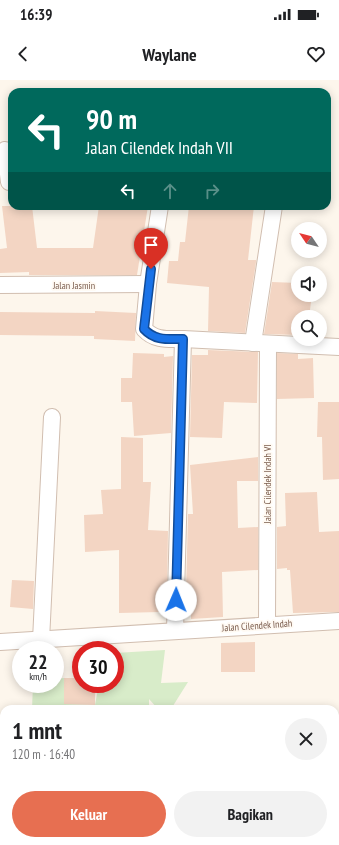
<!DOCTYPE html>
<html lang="id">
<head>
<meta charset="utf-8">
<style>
	body { margin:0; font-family:"PT Sans Narrow",sans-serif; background:#f2f2f2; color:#202124; height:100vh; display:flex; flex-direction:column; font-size:15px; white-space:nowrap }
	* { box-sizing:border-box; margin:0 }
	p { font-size:13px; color:#757577 }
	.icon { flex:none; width:22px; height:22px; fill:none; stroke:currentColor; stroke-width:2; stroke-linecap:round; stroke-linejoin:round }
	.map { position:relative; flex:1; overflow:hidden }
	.sheet { position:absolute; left:0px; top:625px; width:339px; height:140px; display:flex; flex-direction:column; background:#fff; border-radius:12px 12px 0 0; box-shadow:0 2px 10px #0003 }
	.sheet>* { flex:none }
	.hud { position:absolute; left:8px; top:8px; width:323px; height:122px; border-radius:12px; box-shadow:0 2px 10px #0003; background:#00695c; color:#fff; overflow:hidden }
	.needle { width:26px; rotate:305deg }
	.fabs { position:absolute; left:291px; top:142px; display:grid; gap:8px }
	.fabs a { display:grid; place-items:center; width:36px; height:36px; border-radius:50%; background:#fff; box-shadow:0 2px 10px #0003; font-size:20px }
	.speed { position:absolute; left:12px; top:561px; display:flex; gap:8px; font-size:20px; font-weight:700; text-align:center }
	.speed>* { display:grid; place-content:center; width:52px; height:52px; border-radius:50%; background:#fff; box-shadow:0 2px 10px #0003; line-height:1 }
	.speed small { font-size:10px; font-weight:400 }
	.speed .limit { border:6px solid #d22; background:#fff; color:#111 }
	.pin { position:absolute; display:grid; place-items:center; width:34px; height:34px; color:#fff; margin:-41px -17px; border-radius:50% 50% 50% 0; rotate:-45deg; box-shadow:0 0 4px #0007 }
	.pin .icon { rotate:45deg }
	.me { position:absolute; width:44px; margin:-22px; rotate:1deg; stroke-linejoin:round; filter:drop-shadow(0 0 3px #0008) }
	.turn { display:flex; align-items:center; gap:14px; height:84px; padding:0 12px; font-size:18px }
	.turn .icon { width:52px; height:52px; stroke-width:2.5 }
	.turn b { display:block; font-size:28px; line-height:34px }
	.lanes { display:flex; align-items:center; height:38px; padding:0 12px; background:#0003; justify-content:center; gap:20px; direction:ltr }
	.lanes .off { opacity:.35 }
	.round { display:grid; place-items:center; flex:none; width:42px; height:42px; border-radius:21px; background:#f2f2f2 }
	.headline { display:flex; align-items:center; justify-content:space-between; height:68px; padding:0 12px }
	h1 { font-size:24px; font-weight:800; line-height:30px }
	.cta { display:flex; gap:8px; margin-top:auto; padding:8px 12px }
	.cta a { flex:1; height:46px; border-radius:24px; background:#e76f51; color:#fff; font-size:16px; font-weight:800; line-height:46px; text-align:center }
	.cta a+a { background:#f2f2f2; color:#202124 }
	.status { display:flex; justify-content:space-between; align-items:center; height:28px; padding:0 20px; background:#fff; direction:ltr }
	.status svg { height:11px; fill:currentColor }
	header { display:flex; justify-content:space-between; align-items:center; height:52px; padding:0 12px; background:#fff; font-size:18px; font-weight:800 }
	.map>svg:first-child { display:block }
	.green { fill:#d8ecc9 }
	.building { fill:#f3d5c3 }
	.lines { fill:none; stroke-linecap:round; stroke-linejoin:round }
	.lane-casing { stroke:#d1beb0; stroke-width:10 }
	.street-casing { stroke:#d1beb0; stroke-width:18 }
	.lane { stroke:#fff; stroke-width:8 }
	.street { stroke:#fff; stroke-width:16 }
	.route-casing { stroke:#114b97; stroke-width:10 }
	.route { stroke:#1a73e8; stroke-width:7 }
	.labels { text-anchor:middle; stroke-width:3.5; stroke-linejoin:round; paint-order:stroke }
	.street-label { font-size:10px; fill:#7a5c4d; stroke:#fffaf3 }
</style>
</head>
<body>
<div class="status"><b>16:39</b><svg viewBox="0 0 49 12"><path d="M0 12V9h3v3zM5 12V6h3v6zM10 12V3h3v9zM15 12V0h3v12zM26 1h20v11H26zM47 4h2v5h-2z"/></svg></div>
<header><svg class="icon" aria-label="back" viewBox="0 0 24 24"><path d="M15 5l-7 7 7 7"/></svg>Waylane<svg class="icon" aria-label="heart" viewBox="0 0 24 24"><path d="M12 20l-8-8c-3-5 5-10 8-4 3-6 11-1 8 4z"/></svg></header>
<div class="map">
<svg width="339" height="765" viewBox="0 0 339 765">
	<rect width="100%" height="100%" fill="#fdf6ec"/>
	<path class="green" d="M165 570 161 603 188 602 171 629H158L149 619V629H32L33 604H55V599L64 598V624L95 625 99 604H115V573Z"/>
	<g class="building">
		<path d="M2 126H32L37 168H93L99 126H148L137 195H29V192L0 193V169L7 168Z"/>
		<path d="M189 126H254L248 180H256V182L245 253 208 251 209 207 167 203 169 181H178L180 162H185Z"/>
		<path d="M272 202 298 203V215H312L309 237H298V255L264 254Z"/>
		<path d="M95 231 136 233 135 261 94 259V256L0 255V232L95 233Z"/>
		<path d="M208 270 258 272 257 323 224 322 222 358 190 357 192 275H208Z"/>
		<path d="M133 273 164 274V277L173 276 171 353 134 356 132 322H121V298H132Z"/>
		<path d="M277 273 298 274V279L313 278 314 318 277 319Z"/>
		<path d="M318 322H339V399L323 400 322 357H317Z"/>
		<path d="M121 357 143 358V402H151L148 450 168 451 167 512 160 513V532L119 533V470L85 472 84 435 103 434 101 410 121 409Z"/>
		<path d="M258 377V401H237L238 448 258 447V490L222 492 223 537 191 539V509L186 510 188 434H193L190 385Z"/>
		<path d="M317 412 319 452 339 451V532L293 533 290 490H287V488L277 489V447L286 446 285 413Z"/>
		<path d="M12 500 34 501 33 529 10 527Z"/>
		<path d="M255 562V592H221V563Z"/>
		<path d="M64 598H81V604H95V625L64 624Z"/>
	</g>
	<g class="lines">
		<defs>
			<path id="lane" d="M249 761V765"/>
			<g id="street">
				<path d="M5 70 9 102"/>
				<path d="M160 126 148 204 144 249C155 261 168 259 183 259L175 551"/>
				<path d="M0 205 148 204"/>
				<path d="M183 259 339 267"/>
				<path d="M253 263 274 126"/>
				<path d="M267 544 268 265"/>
				<path d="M41 560 52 337"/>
				<path d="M0 562 339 541"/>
				<path d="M0 684H4"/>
			</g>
		</defs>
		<use href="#lane" class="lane-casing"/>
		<use href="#street" class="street-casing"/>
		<use href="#lane" class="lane"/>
		<use href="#street" class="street"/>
	</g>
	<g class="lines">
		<defs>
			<path id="route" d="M151 189 144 249C155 261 168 259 183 259L176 520"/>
		</defs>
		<use href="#route" class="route-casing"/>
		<use href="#route" class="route"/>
	</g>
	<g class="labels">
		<g class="street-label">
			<text x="74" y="209">Jalan Jasmin</text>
			<text transform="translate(267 404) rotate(-90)" y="4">Jalan Cilendek Indah VI</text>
			<text transform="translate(257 545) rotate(-4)" y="4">Jalan Cilendek Indah</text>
		</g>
	</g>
</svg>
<div class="fabs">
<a><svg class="needle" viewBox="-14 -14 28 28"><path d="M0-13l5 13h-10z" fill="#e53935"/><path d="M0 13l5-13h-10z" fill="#757577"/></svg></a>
<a><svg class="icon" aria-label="sound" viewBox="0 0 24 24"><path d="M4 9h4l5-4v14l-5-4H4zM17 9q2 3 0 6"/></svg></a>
<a><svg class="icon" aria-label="search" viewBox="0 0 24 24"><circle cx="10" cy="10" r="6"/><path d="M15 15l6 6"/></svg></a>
</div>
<div class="speed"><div>22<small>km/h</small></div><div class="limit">30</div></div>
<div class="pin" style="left:151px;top:189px;background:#d93025"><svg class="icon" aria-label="arrive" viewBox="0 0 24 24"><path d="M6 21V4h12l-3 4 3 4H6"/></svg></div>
<svg class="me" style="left:176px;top:520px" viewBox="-20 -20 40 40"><circle r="19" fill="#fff"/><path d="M0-13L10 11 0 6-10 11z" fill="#1a73e8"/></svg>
<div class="hud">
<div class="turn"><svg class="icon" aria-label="left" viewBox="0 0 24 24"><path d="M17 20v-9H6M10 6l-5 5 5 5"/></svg><div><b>90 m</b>Jalan Cilendek Indah VII</div></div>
<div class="lanes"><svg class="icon" aria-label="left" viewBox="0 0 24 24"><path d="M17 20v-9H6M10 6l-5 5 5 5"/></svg><svg class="icon off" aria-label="ahead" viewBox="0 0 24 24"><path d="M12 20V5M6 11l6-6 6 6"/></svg><svg class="icon off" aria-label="right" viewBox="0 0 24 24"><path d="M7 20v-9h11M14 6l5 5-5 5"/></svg></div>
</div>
<section class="sheet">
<div class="headline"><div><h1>1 mnt</h1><p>120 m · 16:40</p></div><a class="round"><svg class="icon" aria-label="close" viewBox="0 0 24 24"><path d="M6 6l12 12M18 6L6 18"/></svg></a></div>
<div class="cta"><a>Keluar</a><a>Bagikan</a></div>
</section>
</div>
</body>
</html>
